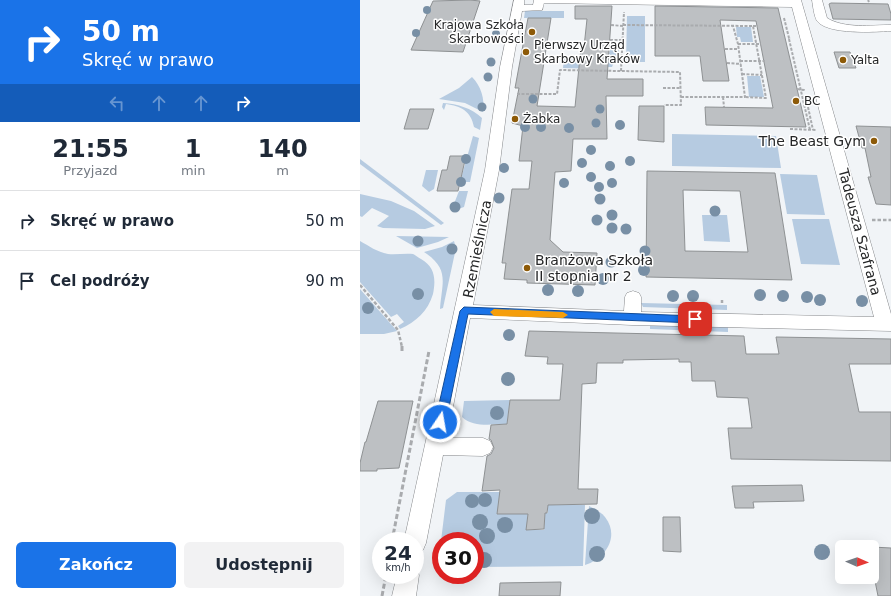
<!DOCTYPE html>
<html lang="pl">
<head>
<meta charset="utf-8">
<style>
	body { margin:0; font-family:"DejaVu Sans",sans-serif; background:#f2f2f3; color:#1f2937; height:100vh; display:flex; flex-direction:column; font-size:15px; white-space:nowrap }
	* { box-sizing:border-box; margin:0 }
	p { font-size:13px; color:#747a83 }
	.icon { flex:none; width:22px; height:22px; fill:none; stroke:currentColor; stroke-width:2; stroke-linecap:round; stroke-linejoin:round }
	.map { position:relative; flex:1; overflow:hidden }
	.sheet { display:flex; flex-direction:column; background:#fff; width:360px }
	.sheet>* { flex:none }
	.hud { background:#1a73e8; color:#fff; overflow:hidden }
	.needle { width:26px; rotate:92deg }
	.buttons { position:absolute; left:475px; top:540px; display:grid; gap:8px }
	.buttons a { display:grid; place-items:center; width:44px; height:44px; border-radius:6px; background:#fff; box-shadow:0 4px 16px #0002; font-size:20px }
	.speed { position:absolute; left:12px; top:532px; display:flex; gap:8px; font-size:20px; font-weight:700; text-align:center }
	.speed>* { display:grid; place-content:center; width:52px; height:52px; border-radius:50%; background:#fff; box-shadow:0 4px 16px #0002; line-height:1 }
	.speed small { font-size:10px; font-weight:400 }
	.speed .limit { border:6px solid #d22; background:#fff; color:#111 }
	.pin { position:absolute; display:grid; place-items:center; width:34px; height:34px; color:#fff; margin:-17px; border-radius:8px; box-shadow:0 2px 6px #0006 }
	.me { position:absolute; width:44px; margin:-22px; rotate:12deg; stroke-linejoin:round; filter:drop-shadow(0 0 3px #0008) }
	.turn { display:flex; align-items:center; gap:14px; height:84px; padding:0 16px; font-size:18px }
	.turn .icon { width:52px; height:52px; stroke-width:2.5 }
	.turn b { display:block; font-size:28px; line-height:34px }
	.lanes { display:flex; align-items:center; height:38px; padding:0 16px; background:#0003; justify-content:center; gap:20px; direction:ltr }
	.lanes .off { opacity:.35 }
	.eta { display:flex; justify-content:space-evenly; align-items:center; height:68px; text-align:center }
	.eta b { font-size:24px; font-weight:700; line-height:28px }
	.primary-button { display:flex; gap:8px; margin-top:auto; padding:8px 16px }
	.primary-button a { flex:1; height:46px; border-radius:6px; background:#1a73e8; color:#fff; font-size:16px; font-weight:700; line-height:46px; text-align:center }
	.primary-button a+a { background:#f2f2f3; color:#1f2937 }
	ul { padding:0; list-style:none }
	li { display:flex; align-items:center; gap:12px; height:60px; padding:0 16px; border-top:1px solid #e0e1e3 }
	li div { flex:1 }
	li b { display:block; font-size:15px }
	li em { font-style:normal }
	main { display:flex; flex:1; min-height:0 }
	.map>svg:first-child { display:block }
	.green { fill:#b6cbe1 }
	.building { fill:#bdc0c3; stroke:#8e9193; fill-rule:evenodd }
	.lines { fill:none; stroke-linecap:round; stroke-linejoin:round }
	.minor-casing { stroke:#86888b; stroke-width:1 }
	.path-far2 { stroke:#a9abae; stroke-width:2; stroke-dasharray:3 1.5; stroke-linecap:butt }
	.path-far1 { stroke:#a9abae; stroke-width:2.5; stroke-dasharray:3.5 2; stroke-linecap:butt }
	.path { stroke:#a9abae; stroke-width:3; stroke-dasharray:5 2.5; stroke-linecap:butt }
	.minor { fill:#fff; fill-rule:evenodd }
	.tree { fill:#788fa5 }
	.route { fill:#1a73e8; stroke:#114b97 }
	.slow { fill:#f59e0b }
	.poi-dot { fill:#8d5a08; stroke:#fff; stroke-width:1.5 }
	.labels { text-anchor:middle; stroke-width:3; stroke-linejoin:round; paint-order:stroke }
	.far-poi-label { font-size:12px; fill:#252627; stroke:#fff; text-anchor:start }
	.poi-label { font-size:14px; fill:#252627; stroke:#fff; text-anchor:end }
	.street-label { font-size:14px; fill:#252627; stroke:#fff }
</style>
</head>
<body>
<main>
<section class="sheet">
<div class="hud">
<div class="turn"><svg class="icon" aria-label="right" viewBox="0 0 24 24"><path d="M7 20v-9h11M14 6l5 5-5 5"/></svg><div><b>50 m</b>Skręć w prawo</div></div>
<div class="lanes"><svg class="icon off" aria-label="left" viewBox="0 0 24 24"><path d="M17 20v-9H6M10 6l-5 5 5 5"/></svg><svg class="icon off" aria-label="ahead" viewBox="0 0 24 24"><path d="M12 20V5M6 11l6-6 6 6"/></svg><svg class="icon off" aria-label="ahead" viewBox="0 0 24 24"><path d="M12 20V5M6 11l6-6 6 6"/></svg><svg class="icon" aria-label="right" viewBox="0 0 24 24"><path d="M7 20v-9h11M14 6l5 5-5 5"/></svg></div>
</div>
<div class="eta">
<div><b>21:55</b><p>Przyjazd</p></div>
<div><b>1</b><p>min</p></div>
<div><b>140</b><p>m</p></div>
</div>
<ul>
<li><svg class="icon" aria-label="right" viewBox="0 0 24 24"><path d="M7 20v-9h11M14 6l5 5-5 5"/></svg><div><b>Skręć w prawo</b></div><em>50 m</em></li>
<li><svg class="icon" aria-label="arrive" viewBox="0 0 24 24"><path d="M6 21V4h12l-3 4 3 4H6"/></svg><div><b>Cel podróży</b></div><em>90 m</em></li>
</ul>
<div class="primary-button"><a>Zakończ</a><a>Udostępnij</a></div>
</section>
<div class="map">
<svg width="531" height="596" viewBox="0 0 531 596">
	<rect width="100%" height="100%" fill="#f1f4f7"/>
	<g class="green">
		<path d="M165 11H204V18H164Z"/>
		<path d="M267 16H285V62H266Z"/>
		<path d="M376 27H391L393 42H381L380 37H377Z"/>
		<path d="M250 50H259L258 62H254L252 67H243V69L203 68 204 58H248Z"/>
		<path d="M387 76H400L404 97H389Z"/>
		<path d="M112 77C121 86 125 99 123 112L105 103 79 99 99 88Z"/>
		<path d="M83 103C98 104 111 108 122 118L120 130 114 127C111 111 101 106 86 104L84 110 82 107Z"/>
		<path d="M312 134 416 136 421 168 312 166Z"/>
		<path d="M113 136 119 138 110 182H100Z"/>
		<path d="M0 159 74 215 84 223 81 225 0 164Z"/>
		<path d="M66 170H78L74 189 69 192 62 186Z"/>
		<path d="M420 174 457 175 465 215 427 214Z"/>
		<path d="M99 191H108L104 207 95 210 92 209Z"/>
		<path d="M0 194 31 201 54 211 75 226 65 229 23 228 17 226 29 216 12 208 2 217 0 216Z"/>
		<path d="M342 215H367L370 242 344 241Z"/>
		<path d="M432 219H469L480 265 441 264Z"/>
		<path d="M36 236 89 237 78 242 57 248Z"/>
		<path d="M0 241C9 246 17 252 28 254 36 255 45 253 53 254 55 255 59 258 61 259 75 267 76 279 73 294 68 311 56 322 40 329L38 326 44 322 37 314 31 317 0 282Z"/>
		<path d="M94 241 96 248 83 308 80 309C82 282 90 269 64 252L82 247Z"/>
		<path d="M0 289 37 331 24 334H0Z"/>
		<path d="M281 303 367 305V310L283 307Z"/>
		<path d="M290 325 368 327V332L290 329Z"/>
		<path d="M150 400 147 424C132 424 114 428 102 417L104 401Z"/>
		<path d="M97 492H140L168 514 167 530H184L185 513H188V505H225L223 566 115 567V541H81L86 500Z"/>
		<path d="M229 506C235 509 241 512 245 517 260 536 246 558 225 565Z"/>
	</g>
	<g class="building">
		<path d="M110 0 120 1 103 52 51 50 73 1Z"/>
		<path d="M471 3 528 4 531 14V20L473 19 469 4Z"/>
		<path d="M215 6H252L247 79H283V96H246L247 139H213L211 171 195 172 190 240 203 252 237 253 235 285 167 283V280L144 279 146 263H142L152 189H169L172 161H159L163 126 152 123 159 88H155L168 18H191L177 106 215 107 221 47H224L227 19H215Z"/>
		<path d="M295 6 418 8 446 127 346 125 345 107 413 108 396 21 360 20 369 81H343L340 56H295Z"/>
		<path d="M474 52H490L496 68H479Z"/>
		<path d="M279 106H304V142L278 140Z"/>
		<path d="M50 109H74L68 129H44Z"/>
		<path d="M496 126 531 127V205L516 204 508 177H511L505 148H502Z"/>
		<path d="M90 156H106L98 191H77L82 170H87Z"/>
		<path d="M287 171 415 173 432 280 286 277ZM323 190 380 191 388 252 325 251Z"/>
		<path d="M169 331 384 336 386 354H419L416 337 531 339V364H489L499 412H531V461L371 459 368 428H392L388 398 357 397 355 381H332L331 362H319V359L263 360V363H237L236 383 222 384 218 489H238L237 504 188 505 187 513H185L184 529 166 530 168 514H137L140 490 122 491 127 456 131 454 134 448 131 440 129 439 131 425 147 424 150 400H200L203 364H187L188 357 165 356Z"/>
		<path d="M18 401H53L39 468 17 469V471H0V463L5 442H6Z"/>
		<path d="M442 485 444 501 393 502 394 508H375L372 486Z"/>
		<path d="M303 517H320L321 552 303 551Z"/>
		<path d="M512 547 531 548V596H518L512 566Z"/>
		<path d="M201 582 200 596H139L140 583Z"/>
	</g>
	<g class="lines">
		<defs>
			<g id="minor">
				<path d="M154 0H164V5H173L174 0H441L531 314V331L272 325 110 318 87 438H123L130 441 133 447 130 453 123 456 83 455 66 543 63 550 55 553V541H44L125 170 140 67ZM184 3 432 7 514 317 281 312V297L279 293 273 291 267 293 265 297 264 311 113 305 139 170 152 67 162 11 182 10Z"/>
				<path d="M452 0H462L467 18C485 29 511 25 531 25V31C515 32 468 35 457 21 454 16 453 6 452 0Z"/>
				<path d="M55 567 59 575 56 596H32L37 575H55Z"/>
			</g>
		</defs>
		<use href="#minor" class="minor-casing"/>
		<g class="path-far2">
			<path d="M508 0 509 2"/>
			<path d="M424 18 429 38H431"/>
			<path d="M251 25 263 26"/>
			<path d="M263 25 393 26 406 98 385 97"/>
			<path d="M393 26H398"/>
			<path d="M429 39 450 130"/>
			<path d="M250 40H262"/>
			<path d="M378 44H401"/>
			<path d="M249 49H262"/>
			<path d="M365 49H378"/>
			<path d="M380 61H405"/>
			<path d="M367 63 381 64"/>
			<path d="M261 71 264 12"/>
			<path d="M382 74 402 75"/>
			<path d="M303 88H320"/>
			<path d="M437 89 444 90V92"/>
			<path d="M157 94H197L200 70 320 72 321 105H304"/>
			<path d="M321 97H385L378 44 373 26"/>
			<path d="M363 97 364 107"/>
			<path d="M448 107 453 130"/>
			<path d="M430 129 456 130"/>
		</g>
		<g class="path-far1">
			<path d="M512 220H531"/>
			<path d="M0 285 38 330 42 347"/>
			<path d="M362 300V303"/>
		</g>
		<g class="path">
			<path d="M42 346V352"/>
			<path d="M32 541 69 351"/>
			<path d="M22 596 26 575"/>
		</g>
		<use href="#minor" class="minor"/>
	</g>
	<g class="tree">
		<circle cx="67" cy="10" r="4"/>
		<circle cx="56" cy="33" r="4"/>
		<circle cx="136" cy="34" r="4"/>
		<circle cx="131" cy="62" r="4.5"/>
		<circle cx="128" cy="77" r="4.5"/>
		<circle cx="173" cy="99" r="4.5"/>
		<circle cx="122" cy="107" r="4.5"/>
		<circle cx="240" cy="109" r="4.5"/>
		<circle cx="236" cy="123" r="4.5"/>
		<circle cx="260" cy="125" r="5"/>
		<circle cx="165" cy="127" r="5"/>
		<circle cx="181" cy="127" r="5"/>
		<circle cx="209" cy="128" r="5"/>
		<circle cx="231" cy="150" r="5"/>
		<circle cx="106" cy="159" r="5"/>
		<circle cx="270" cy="161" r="5"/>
		<circle cx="222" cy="163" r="5"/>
		<circle cx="250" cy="166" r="5"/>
		<circle cx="144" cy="168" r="5"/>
		<circle cx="231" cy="177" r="5"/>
		<circle cx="101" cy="182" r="5"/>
		<circle cx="204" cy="183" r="5"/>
		<circle cx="252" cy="183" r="5"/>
		<circle cx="239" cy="187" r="5"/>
		<circle cx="139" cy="198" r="5.5"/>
		<circle cx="240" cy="199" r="5.5"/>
		<circle cx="95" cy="207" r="5.5"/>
		<circle cx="355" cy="211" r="5.5"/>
		<circle cx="252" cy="215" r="5.5"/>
		<circle cx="237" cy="220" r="5.5"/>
		<circle cx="252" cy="228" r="5.5"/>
		<circle cx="266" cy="229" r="5.5"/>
		<circle cx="58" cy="241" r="5.5"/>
		<circle cx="92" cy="249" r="5.5"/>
		<circle cx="285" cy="251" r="5.5"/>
		<circle cx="251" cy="262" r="5.5"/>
		<circle cx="284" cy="270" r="6"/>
		<circle cx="243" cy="279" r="6"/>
		<circle cx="188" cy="290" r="6"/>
		<circle cx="218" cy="291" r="6"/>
		<circle cx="58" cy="294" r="6"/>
		<circle cx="400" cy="295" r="6"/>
		<circle cx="313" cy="296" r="6"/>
		<circle cx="333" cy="296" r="6"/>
		<circle cx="423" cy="296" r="6"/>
		<circle cx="447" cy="297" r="6"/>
		<circle cx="460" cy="300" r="6"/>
		<circle cx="502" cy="301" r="6"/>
		<circle cx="8" cy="308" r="6"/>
		<circle cx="149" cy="335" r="6"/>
		<circle cx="148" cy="379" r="7"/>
		<circle cx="137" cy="413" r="7"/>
		<circle cx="125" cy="500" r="7"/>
		<circle cx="112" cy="501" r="7"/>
		<circle cx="232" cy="516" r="8"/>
		<circle cx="120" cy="522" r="8"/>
		<circle cx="145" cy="525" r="8"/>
		<circle cx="127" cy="536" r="8"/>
		<circle cx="462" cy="552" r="8"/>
		<circle cx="237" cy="554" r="8"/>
		<circle cx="124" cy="560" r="8"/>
	</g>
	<path class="route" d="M104 307 335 316 340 319 335 323 108 314 86 422 84 425 80 427 77 425 75 422 100 311Z"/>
	<path class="slow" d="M134 309 203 312 208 315 203 318 134 316 130 312Z"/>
	<g class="poi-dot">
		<circle cx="172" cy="32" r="4"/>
		<circle cx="166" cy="52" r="4"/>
		<circle cx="483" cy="60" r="4"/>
		<circle cx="436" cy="101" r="4"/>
		<circle cx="155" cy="119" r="4"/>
		<circle cx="514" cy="141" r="4"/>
		<circle cx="167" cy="268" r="4"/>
	</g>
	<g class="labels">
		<g class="far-poi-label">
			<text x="164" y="29" text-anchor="end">Krajowa Szkoła<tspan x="164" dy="14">Skarbowości</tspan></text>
			<text x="174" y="49">Pierwszy Urząd<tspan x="174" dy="14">Skarbowy Kraków</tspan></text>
			<text x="491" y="64">Yalta</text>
			<text x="444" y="105">BC</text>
			<text x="163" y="123">Żabka</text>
		</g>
		<g class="poi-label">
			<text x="506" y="146">The Beast Gym</text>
			<text x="175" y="265" text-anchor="start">Branżowa Szkoła<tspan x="175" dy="16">II stopnia nr 2</tspan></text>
		</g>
		<g class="street-label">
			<text transform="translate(500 232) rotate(75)" y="5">Tadeusza Szafrana</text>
			<text transform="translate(117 249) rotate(-79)" y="5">Rzemieślnicza</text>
		</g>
	</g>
</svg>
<div class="buttons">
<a><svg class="needle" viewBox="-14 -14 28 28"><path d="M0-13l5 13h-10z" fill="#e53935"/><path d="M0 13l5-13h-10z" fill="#747a83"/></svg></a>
</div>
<div class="speed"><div>24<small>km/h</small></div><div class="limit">30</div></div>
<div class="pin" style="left:335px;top:319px;background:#d93025"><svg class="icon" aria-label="arrive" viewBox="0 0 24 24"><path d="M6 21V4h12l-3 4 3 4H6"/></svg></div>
<svg class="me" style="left:80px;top:422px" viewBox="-20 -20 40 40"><circle r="17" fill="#1a73e8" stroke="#fff" stroke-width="3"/><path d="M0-11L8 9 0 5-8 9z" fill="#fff"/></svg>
</div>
</main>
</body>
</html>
